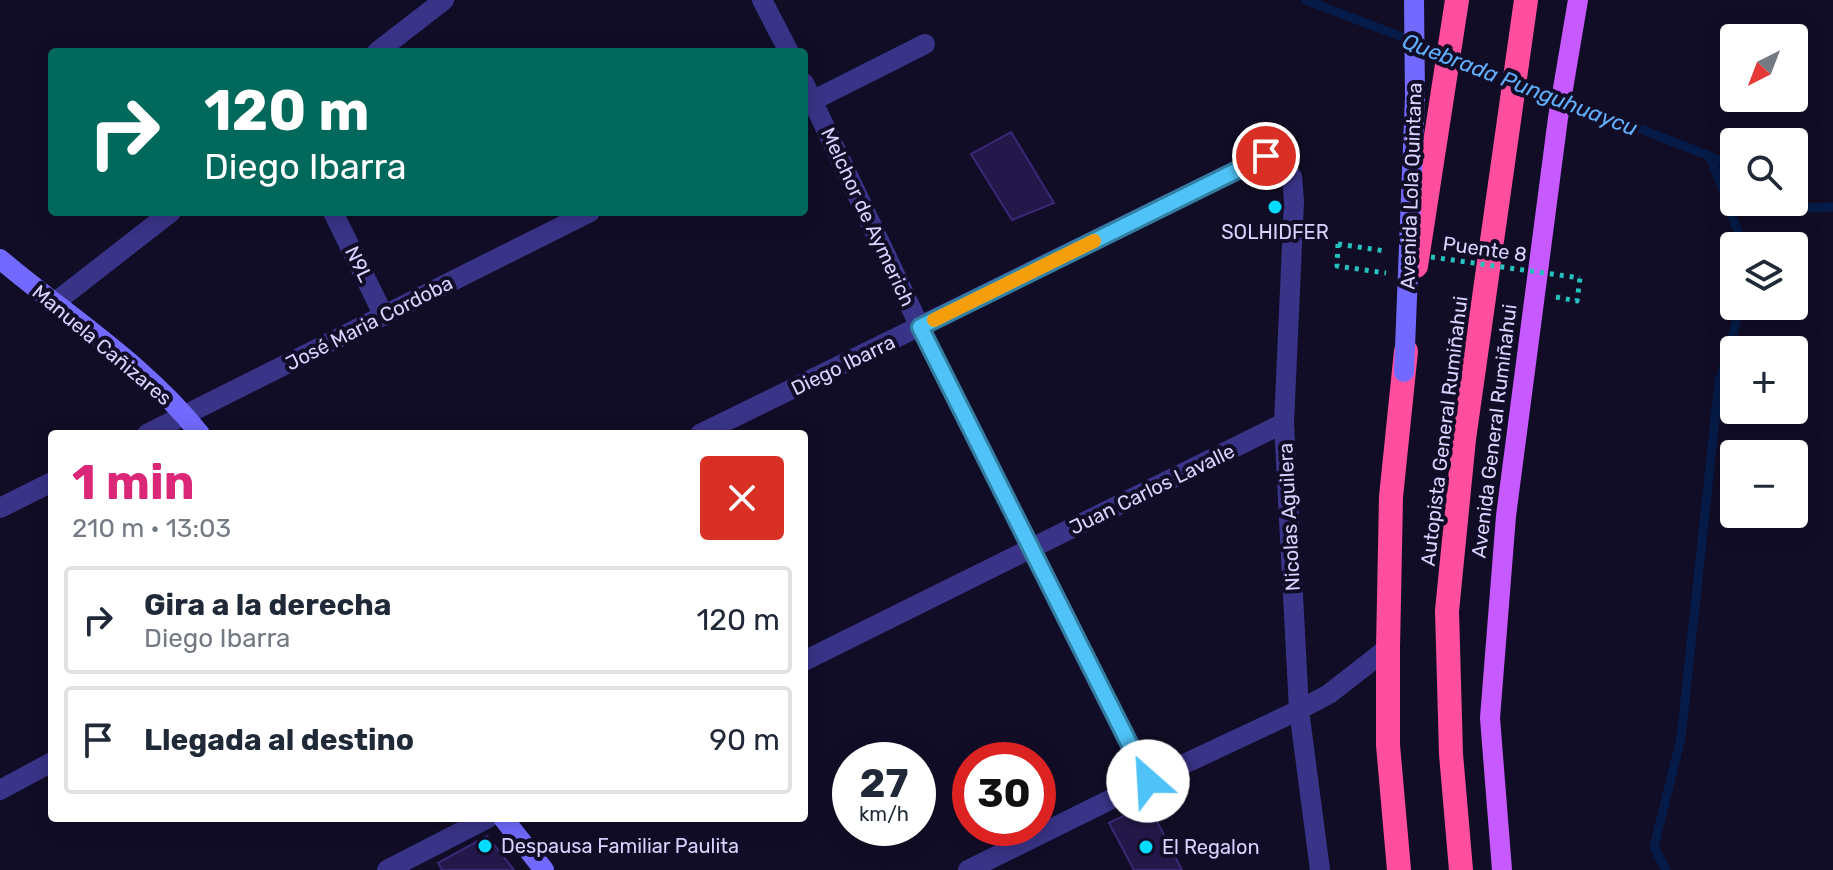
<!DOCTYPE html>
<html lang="es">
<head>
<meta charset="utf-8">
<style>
	body { margin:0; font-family:Rubik,sans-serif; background:#f2f2f3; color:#1f2937; height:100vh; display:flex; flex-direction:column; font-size:30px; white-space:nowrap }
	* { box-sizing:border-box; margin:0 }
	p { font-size:26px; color:#747a83 }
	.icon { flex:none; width:44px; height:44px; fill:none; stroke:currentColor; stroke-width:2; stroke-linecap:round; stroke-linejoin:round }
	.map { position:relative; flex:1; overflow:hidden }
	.panel { position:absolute; left:48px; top:430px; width:760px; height:392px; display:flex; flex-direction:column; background:#fff; border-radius:8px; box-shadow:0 4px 20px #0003 }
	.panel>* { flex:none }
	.banner { position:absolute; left:48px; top:48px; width:760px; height:168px; border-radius:8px; box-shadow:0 4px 20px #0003; background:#00695c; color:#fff; overflow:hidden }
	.needle { width:52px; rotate:222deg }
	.fabs { position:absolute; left:1720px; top:24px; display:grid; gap:16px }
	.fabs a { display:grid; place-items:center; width:88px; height:88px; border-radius:8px; background:#fff; box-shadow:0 4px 20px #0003; font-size:40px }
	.speed { position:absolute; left:832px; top:742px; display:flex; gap:16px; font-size:40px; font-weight:700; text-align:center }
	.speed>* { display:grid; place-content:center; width:104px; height:104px; border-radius:50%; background:#fff; box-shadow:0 4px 20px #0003; line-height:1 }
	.speed small { font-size:20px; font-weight:400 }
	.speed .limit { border:12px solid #d22; background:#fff; color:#111 }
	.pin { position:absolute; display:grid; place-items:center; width:68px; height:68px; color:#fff; margin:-34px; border:4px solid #fff; border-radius:50%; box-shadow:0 2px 8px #0007 }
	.me { position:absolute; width:88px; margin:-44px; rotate:334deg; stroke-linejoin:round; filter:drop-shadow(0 0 6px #0008) }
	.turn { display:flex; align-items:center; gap:28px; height:168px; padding:0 24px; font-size:36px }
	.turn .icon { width:104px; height:104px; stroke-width:2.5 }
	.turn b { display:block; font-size:56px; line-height:68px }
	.round { display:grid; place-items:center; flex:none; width:84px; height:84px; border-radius:8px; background:#f2f2f3 }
	.headline { display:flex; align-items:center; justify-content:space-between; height:136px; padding:0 24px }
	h1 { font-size:48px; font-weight:700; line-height:60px; color:#db2777 }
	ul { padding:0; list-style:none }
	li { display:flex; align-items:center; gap:24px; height:108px; margin:0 16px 12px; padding:0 8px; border:4px solid #e0e1e3; border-radius:8px }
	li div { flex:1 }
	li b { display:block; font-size:30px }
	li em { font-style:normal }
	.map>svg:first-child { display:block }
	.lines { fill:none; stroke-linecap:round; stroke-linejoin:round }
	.stream { stroke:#061b47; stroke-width:9 }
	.building { fill:#231849; stroke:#3a2877; stroke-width:2 }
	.path { stroke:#25c1bc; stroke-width:5; stroke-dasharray:4 6; stroke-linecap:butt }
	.street { stroke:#3a3489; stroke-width:20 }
	.secondary { stroke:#726aff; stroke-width:20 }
	.primary { stroke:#c75aff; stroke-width:20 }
	.highway { stroke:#ff4e9d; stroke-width:24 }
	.path-bridge { stroke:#25c1bc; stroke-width:5; stroke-dasharray:4 6; stroke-linecap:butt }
	.secondary-bridge { stroke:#726aff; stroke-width:20 }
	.route-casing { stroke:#337fa1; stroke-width:20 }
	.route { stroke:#4fc3f7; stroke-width:14 }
	.slow { stroke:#f59e0b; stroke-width:14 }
	.poi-dot { fill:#00dcfe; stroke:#120d27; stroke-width:3 }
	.labels { text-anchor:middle; stroke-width:8; stroke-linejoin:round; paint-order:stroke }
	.street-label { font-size:20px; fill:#d9d3ff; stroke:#120d27 }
	.poi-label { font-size:20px; fill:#d9d3ff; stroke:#120d27; text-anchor:start }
	.water-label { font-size:22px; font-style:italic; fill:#61b0ff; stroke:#120d27 }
</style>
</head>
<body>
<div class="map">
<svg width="1833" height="870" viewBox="0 0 1833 870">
	<rect width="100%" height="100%" fill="#120d27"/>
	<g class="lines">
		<g class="stream">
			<path d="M1306 0 1710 156 1734 168"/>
			<path d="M1710 156 1743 246"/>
			<path d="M1794 200 1809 208 1833 207"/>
			<path d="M1666 870 1654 847 1681 738 1719 382 1741 306"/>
		</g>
	</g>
	<g class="building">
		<path d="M1011 132 1054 203 1012 220 971 154Z"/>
		<path d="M1148 804 1182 870H1134L1109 823Z"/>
		<path d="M487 836 514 870H442L438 863Z"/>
	</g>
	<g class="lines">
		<g class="path">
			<path d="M1338 244 1337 266 1386 273"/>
			<path d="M1556 297 1577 301 1580 278"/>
		</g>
		<g class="street">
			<path d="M762 0 789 52"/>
			<path d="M377 52 444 0"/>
			<path d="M804 83 920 327 1148 781"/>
			<path d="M804 105 925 44"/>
			<path d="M333 212 384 316"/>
			<path d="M53 304 171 212"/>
			<path d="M147 434 590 212"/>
			<path d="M700 434 1266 156H1277L1292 177 1294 201 1284 423 1299 710 1320 870"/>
			<path d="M0 508 52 482"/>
			<path d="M804 661 1284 423"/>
			<path d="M0 790 52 762"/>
			<path d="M387 870 488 818"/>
			<path d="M968 870 1148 781 1299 710 1329 694 1388 648"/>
		</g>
		<g class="secondary">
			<path d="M0 259C67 316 146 365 200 434"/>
			<path d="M503 818 544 870"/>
		</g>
		<path class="primary" d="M1502 870 1490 718 1506 516 1558 118 1578 0"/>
		<g class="highway">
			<path d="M1416 266 1457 0"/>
			<path d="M1399 870 1388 745V648L1391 497 1406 351"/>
			<path d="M1461 870 1451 754 1447 611 1464 439 1526 0"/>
		</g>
		<g class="path-bridge">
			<path d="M1338 244 1385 251"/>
			<path d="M1431 257 1580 278"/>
		</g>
		<path class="secondary-bridge" d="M1404 372 1415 97 1414 0"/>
	</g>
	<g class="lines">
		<defs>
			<path id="route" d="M1148 781 920 327 1266 156"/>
		</defs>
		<use href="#route" class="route-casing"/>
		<use href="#route" class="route"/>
		<path class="slow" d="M934 320 1094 241"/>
	</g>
	<g class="poi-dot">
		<circle cx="1275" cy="207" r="8"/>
		<circle cx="485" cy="846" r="8"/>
		<circle cx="1146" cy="847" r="8"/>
	</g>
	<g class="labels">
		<g class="street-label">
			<text transform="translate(1411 186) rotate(-88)" y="7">Avenida Lola Quintana</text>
			<text transform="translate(868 217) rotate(65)" y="7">Melchor de Aymerich</text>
			<text transform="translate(1485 249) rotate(8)" y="7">Puente 8</text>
			<text transform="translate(359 264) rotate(64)" y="7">N9L</text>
			<text transform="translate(369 323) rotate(-27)" y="7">José Maria Cordoba</text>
			<text transform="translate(102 345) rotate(40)" y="7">Manuela Cañizares</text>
			<text transform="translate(843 365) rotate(-26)" y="7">Diego Ibarra</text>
			<text transform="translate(1444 431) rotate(-83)" y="7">Autopista General Rumiñahui</text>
			<text transform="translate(1494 431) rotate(-83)" y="7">Avenida General Rumiñahui</text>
			<text transform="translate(1152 489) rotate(-26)" y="7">Juan Carlos Lavalle</text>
			<text transform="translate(1289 517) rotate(-93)" y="7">Nicolas Aguilera</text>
		</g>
		<g class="poi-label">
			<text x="1275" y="239" text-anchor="middle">SOLHIDFER</text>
			<text x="501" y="853">Despausa Familiar Paulita</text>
			<text x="1162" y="854">El Regalon</text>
		</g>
		<g class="water-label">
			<text transform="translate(1520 84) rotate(21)" y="8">Quebrada Punguhuaycu</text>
		</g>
	</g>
</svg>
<div class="fabs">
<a><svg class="needle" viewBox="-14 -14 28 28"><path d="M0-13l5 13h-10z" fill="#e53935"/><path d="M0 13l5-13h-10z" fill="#747a83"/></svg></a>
<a><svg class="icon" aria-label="search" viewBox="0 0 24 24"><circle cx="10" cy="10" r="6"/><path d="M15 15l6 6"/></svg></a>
<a><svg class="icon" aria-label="layers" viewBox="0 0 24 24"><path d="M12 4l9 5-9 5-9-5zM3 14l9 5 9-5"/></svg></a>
<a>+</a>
<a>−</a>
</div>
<div class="speed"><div>27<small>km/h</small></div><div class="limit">30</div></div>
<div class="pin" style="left:1266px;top:156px;background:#d93025"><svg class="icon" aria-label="arrive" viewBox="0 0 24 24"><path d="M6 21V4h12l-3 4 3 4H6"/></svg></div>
<svg class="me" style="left:1148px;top:781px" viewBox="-20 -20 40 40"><circle r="19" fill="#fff"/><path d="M0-13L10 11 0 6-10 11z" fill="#4fc3f7"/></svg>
<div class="banner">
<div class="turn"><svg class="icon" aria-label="right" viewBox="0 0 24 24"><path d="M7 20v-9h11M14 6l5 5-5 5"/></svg><div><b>120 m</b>Diego Ibarra</div></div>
</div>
<section class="panel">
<div class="headline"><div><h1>1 min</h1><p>210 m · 13:03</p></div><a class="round" style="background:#d93025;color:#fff"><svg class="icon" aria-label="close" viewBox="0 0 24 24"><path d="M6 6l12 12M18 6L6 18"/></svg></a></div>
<ul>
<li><svg class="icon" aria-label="right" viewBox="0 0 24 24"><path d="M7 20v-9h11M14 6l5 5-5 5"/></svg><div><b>Gira a la derecha</b><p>Diego Ibarra</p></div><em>120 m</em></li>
<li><svg class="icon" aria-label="arrive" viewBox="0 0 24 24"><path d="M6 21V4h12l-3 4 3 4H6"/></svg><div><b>Llegada al destino</b></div><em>90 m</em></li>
</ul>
</section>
</div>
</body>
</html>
